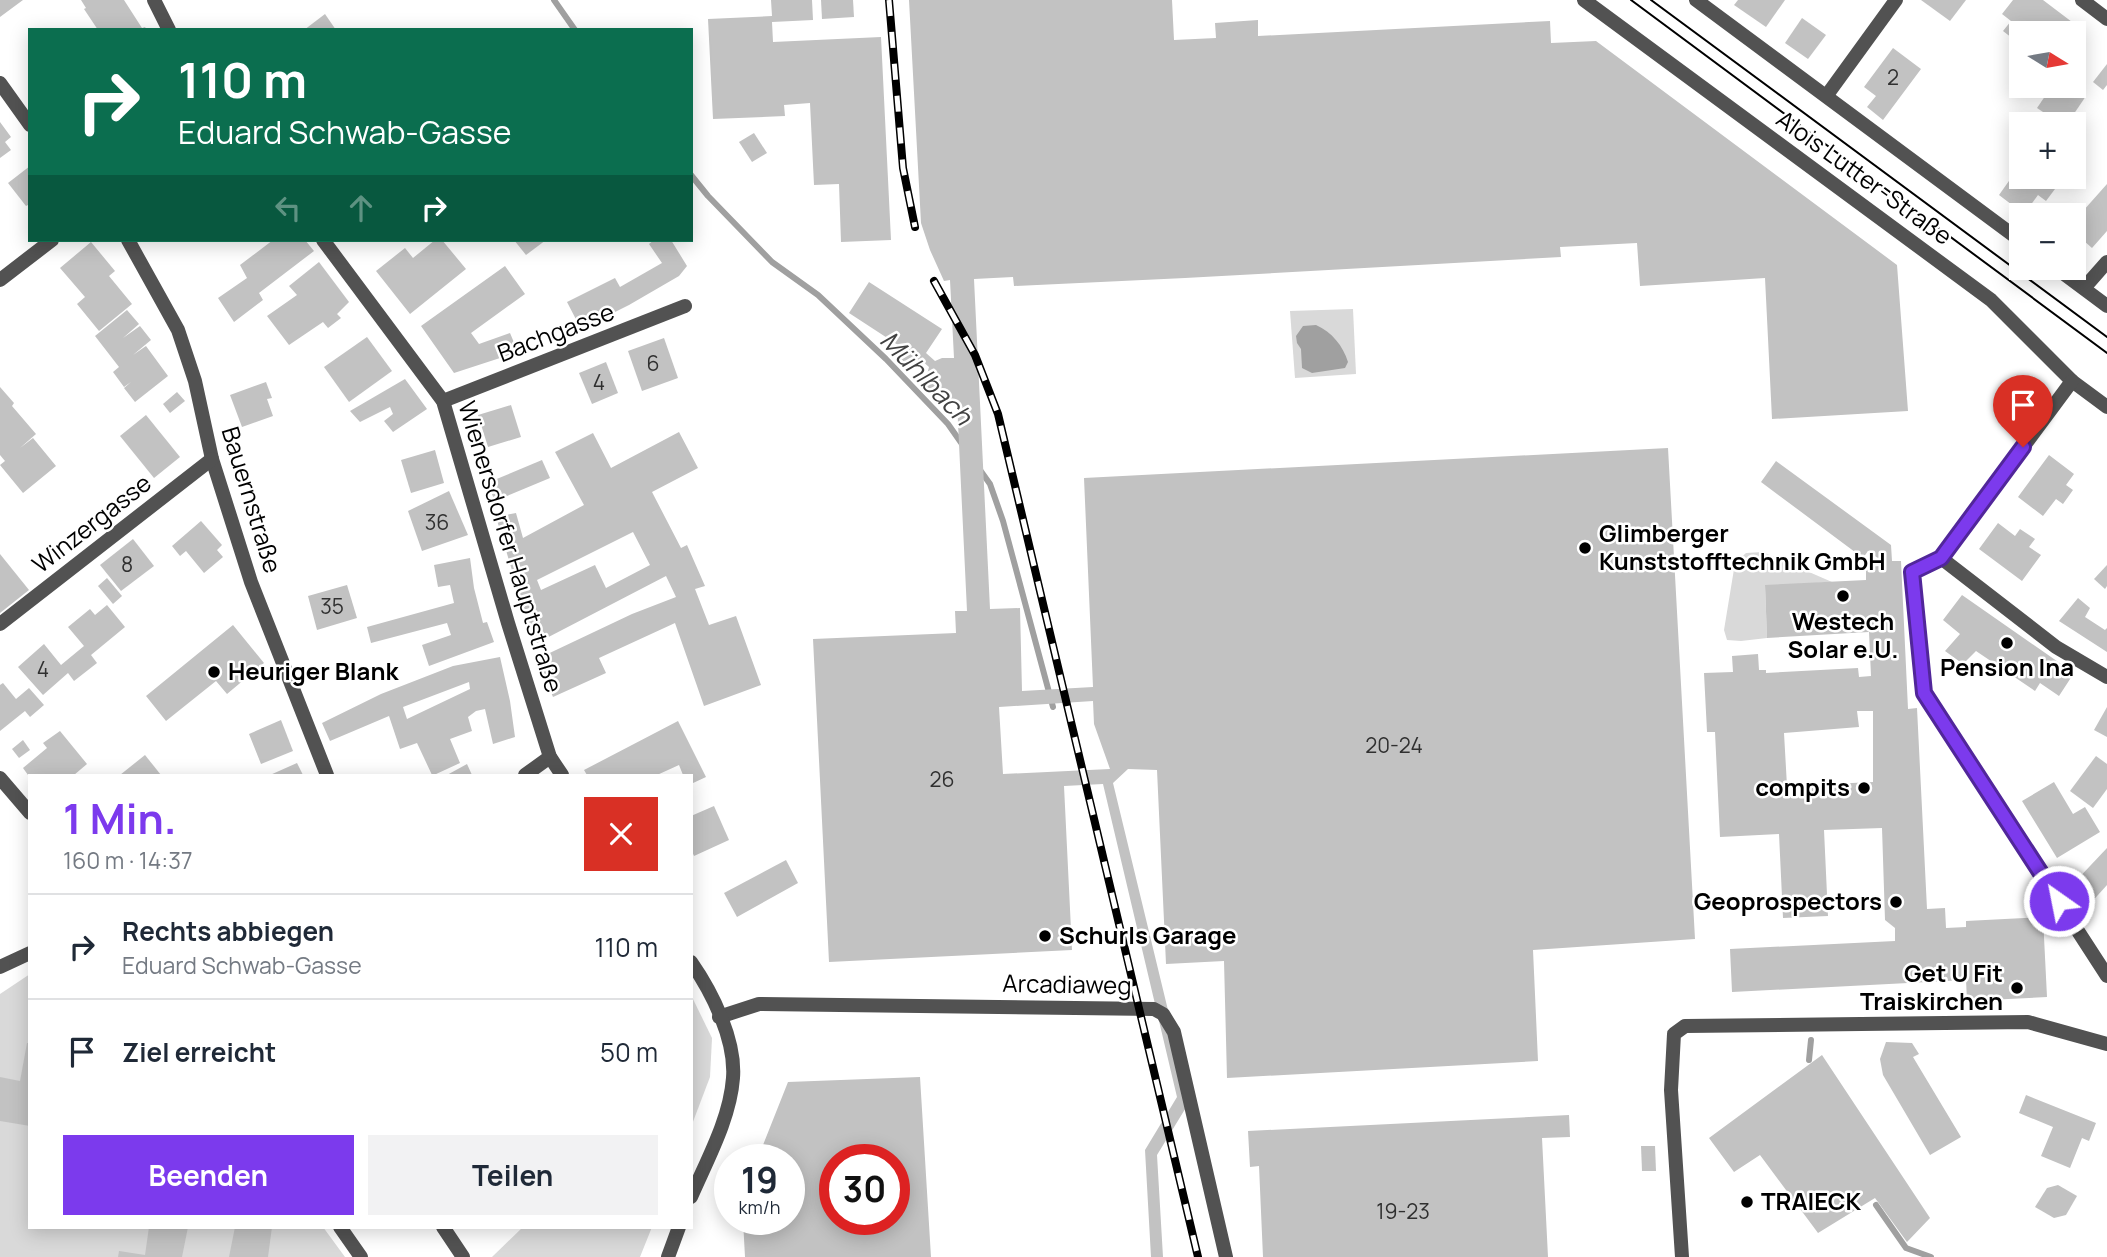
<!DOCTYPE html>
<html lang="de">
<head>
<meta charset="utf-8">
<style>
	body { margin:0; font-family:Manrope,sans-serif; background:#f2f2f3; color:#1f2937; height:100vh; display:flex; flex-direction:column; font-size:26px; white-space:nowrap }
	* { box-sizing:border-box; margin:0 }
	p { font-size:23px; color:#747a83 }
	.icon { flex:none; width:38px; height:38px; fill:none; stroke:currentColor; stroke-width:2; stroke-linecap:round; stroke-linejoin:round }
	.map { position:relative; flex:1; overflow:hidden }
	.side { position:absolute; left:28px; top:774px; width:665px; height:455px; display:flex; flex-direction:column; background:#fff; border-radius:0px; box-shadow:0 4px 18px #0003 }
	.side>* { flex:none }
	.guide { position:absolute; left:28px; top:28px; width:665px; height:214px; border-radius:0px; box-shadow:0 4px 18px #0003; background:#0b6e4f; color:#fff; overflow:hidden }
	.needle { width:46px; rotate:101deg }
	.tools { position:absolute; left:2009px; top:21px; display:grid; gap:14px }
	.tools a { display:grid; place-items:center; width:77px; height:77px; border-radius:0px; background:#fff; box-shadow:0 4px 18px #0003; font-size:35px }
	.speed { position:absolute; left:714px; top:1144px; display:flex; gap:14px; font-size:35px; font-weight:700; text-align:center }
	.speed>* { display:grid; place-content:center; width:91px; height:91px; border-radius:50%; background:#fff; box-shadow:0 4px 18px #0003; line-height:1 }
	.speed small { font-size:18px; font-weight:400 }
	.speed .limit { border:10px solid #d22; background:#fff; color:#111 }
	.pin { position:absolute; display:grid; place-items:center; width:60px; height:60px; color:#fff; margin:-72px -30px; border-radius:50% 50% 50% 0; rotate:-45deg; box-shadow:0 0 7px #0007 }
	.pin .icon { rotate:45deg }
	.me { position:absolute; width:77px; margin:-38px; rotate:327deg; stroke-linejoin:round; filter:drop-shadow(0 0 5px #0008) }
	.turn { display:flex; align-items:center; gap:24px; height:147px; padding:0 35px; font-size:32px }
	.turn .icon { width:91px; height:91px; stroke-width:2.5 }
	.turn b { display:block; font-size:49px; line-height:60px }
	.lanes { display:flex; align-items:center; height:66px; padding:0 35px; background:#0003; justify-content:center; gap:35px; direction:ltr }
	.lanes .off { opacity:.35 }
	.round { display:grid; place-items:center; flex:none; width:74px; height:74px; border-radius:0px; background:#f2f2f3 }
	.summary { display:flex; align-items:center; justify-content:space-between; height:119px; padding:0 35px }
	h1 { font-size:42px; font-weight:700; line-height:52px; color:#7c3aed }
	.button { display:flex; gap:14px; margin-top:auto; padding:14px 35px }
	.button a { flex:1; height:80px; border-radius:0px; background:#7c3aed; color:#fff; font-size:28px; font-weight:700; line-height:80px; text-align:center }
	.button a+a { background:#f2f2f3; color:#1f2937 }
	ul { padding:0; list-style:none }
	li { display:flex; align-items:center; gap:21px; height:105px; padding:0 35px; border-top:2px solid #e0e1e3 }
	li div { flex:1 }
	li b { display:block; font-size:26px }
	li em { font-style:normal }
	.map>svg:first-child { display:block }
	.green { fill:#d9d9d9 }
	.water { fill:#a0a0a0 }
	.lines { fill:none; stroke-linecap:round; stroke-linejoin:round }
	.stream { stroke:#a0a0a0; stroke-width:6 }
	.building { fill:#c2c2c2; fill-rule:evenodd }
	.minor { stroke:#525252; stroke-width:14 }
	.tertiary { stroke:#525252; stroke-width:14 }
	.tram { stroke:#000; stroke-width:2 }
	.rail-casing { stroke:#000; stroke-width:8 }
	.rail { stroke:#fff; stroke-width:5; stroke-dasharray:16; stroke-linecap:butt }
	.route-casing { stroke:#51269a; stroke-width:18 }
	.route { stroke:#7c3aed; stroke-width:12 }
	.poi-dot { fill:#000; stroke:#fff; stroke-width:2.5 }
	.labels { text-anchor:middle; stroke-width:5; stroke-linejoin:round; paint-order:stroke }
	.number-label { font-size:21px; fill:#303030 }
	.street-label { font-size:24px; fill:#000; stroke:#fff }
	.poi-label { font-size:24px; font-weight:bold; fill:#000; stroke:#fff; text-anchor:start }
	.water-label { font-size:26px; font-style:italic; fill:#414141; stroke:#fff }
</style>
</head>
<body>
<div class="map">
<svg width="2107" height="1257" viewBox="0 0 2107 1257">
	<rect width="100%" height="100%" fill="#fff"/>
	<g class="green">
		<path d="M1353 309 1356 374 1295 378 1290 311Z"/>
		<path d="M1763 552 1832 582 1765 586 1767 638 1741 641 1727 640 1724 630 1735 563 1746 553Z"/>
		<path d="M30 974V1227H323L345 1257H0V994Z"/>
		<path d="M691 995 712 1038 710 1077 691 1127Z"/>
		<path d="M523 1227H652L640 1257H492Z"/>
	</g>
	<path class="water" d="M1316 325C1332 332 1343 346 1348 362L1345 368 1312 373 1302 368 1301 349 1297 343 1296 336 1303 326Z"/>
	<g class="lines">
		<g class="stream">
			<path d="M554 0 575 30"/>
			<path d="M691 175 708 196 772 262 818 295 886 359 948 424 962 444"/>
			<path d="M980 470 990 484 1003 521 1053 707"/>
			<path d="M1809 1060 1811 1040"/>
			<path d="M1876 1205 1906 1248 1931 1257"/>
		</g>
	</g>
	<g class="building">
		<path d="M0 0H23L0 17Z"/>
		<path d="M81 0H124L142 28 145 27 147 30H98L84 9 86 8Z"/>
		<path d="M771 0H812L813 20 772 22 773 42 881 37 891 240 841 242 839 184 814 185 810 103 784 105 785 116 713 119 708 19 772 16Z"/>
		<path d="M821 0H853L854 17 822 19Z"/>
		<path d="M909 0H1172L1174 40 1216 38 1215 23 1258 20V36L1550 21 1551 43 1596 41 1897 265 1908 411 1772 419 1765 278 1640 286 1637 243 1560 247 1561 257 1185 278 1014 286 1013 277 974 279 990 609 1020 608 1022 691 1093 687 1084 478 1668 448 1695 939 1533 950 1538 1061 1227 1078 1224 961 1166 964 1157 770 1128 769 1113 783 1190 1101 1157 1155 1163 1257H1151L1145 1150 1177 1097 1103 784 1064 786 1072 950 829 962 813 639 956 633 955 611H967L957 402 946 404 931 397 925 382 929 367 921 360 909 366 901 359 898 345 849 313 869 282 942 329 926 353 935 361 942 358H954L950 280 944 281 930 250 921 223ZM1093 701 1094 724 1110 769 1003 774 999 707Z"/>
		<path d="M1738 0H1785L1766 27 1734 5Z"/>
		<path d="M1921 0H1966L1950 21Z"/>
		<path d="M2013 0H2043L2072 22 2064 33H2021V45L2003 31 2011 21 2002 14Z"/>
		<path d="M325 14 336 30H304Z"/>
		<path d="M1802 18 1826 35 1808 59 1785 43Z"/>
		<path d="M1893 48 1921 69 1883 120 1867 107 1876 96 1864 87Z"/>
		<path d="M2107 64V85L2103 90 2093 82Z"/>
		<path d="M2052 86H2071L2086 96 2067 124H2061L2037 108Z"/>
		<path d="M0 122 11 137 5 142 11 150 0 158Z"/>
		<path d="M754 133 767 153 752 162 739 142Z"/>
		<path d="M2021 164V177H2048L2058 185 2046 201 2038 195 2024 214 1999 195Z"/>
		<path d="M30 166V204L26 206 8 183Z"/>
		<path d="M2107 184V231L2092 248 2075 233 2082 226 2075 220Z"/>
		<path d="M273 240H305L314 251 259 293 263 300 234 322 218 298 247 278 240 265Z"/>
		<path d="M435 240H442L466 269 410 314 376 271 405 248 413 258Z"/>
		<path d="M514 240H546L526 255Z"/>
		<path d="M654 240H671L687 266 679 276 629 305 581 329 567 302 615 278 620 287 662 263 649 244Z"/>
		<path d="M91 242 115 271 109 276 132 304 99 331 77 304 85 297 60 268Z"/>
		<path d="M319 262 349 302 337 314 341 318 328 328 323 322 289 345 267 316 297 295 289 286Z"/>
		<path d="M505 266 525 294 471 333 479 344 510 333 518 352 454 373 421 326Z"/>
		<path d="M127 310 139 324 123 338 140 326 151 340 133 355 146 346 168 376 135 402 124 388 131 382 124 387 113 372 119 367 95 336Z"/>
		<path d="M367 337 392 371 349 402 324 367Z"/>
		<path d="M664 338 678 378 642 391 628 351Z"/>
		<path d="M606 362 618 393 592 404 579 373Z"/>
		<path d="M405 379 427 409 393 432 384 421 393 414 390 407 360 422 350 411Z"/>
		<path d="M266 382 272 398 267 399 273 416 242 427 230 395Z"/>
		<path d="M0 387 14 403 12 406 36 434 20 448 33 438 56 466 23 493 0 465 5 461 0 455Z"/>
		<path d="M177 392 185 401 170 413 163 404Z"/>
		<path d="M511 405 521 437 488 447 478 415Z"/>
		<path d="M146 415 180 457 154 478 120 436Z"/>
		<path d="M679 432 698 468 652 492 681 548 687 545 705 586 695 589 709 625 736 616 761 685 704 706 675 623 599 658 606 673 553 697 537 659 632 614 676 597 666 576 537 643 529 627 496 517 516 513 523 538 584 505 555 452 593 433 611 468ZM633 532 650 565 606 588 595 565 541 590 537 580Z"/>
		<path d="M435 450 444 483 411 493 401 460Z"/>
		<path d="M2049 455 2074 474 2066 485 2073 490 2063 504 2056 499 2043 516 2018 497Z"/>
		<path d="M542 460 550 478 495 501 487 483Z"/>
		<path d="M1776 461 1891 545 1892 561H1901L1908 709 1917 708 1927 909 1945 908 1946 928 1966 927V921L2043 917 2047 997 1967 1001 1966 980 1732 992 1730 949 1895 941V928L1885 920 1882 828 1824 830 1828 916 1783 918 1779 834 1720 837 1715 732H1707L1704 673 1733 672 1732 656 1758 654 1759 670H1766V673L1858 668 1859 677 1871 676 1869 632 1767 638 1765 585 1866 580V567L1880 566 1879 559 1868 551 1863 558 1761 482ZM1857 711H1873V782L1787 786 1784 733 1859 727Z"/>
		<path d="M449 491 468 535 422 551 408 511Z"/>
		<path d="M201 521 222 545 217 550 223 557 204 573 186 551 180 556 172 546Z"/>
		<path d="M1998 523 2015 536 2020 529 2035 539 2029 547 2041 555 2022 581 1979 549Z"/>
		<path d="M133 539 154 566 121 591 100 565Z"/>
		<path d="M0 554 29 590 0 613Z"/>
		<path d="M470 558 474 588 483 623 487 622 494 642 429 666 422 645 451 635 447 623 371 643 367 627 454 603 450 585 438 587 434 565Z"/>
		<path d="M2107 565V586L2105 589 2094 579Z"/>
		<path d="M107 578 122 596 113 604 98 586Z"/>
		<path d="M347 585 357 618 317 630 308 596Z"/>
		<path d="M1962 595 2074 673 2059 696 2040 683 2035 691 1976 651 1963 664 1945 651 1960 634 1943 620Z"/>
		<path d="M2078 598 2090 608 2085 617 2105 630 2107 628V652L2059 621Z"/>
		<path d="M107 605 125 627 91 655 97 663 74 681 68 673 43 695 18 667 44 644 61 665 84 646 68 627 90 609 95 615Z"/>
		<path d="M233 625 264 663 227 694 216 681 166 721 146 696Z"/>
		<path d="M500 657 510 701 515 737 493 744 485 709 476 711 468 717 472 731 450 739 460 763 434 775H432L417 743 400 749 389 716 330 741 322 723 381 694 453 666ZM469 682 470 689 407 719 403 707Z"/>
		<path d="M3 683 16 699 29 688 44 705 30 717 25 711 0 731V685Z"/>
		<path d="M2107 707V737L2094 730Z"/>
		<path d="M281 720 293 751 261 764 249 734Z"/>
		<path d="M678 721 706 777 691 784V775H683L679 765 657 775H587L584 770Z"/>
		<path d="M60 731 87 764 74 775H28L23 768 47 748 43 743Z"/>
		<path d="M23 740 30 750 19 758 12 749Z"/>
		<path d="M145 755 161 775H120Z"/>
		<path d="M2096 756 2107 764V789L2093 808 2070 791Z"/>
		<path d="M297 763 303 775H270Z"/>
		<path d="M467 764 472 775H447Z"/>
		<path d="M2054 782 2073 814 2085 807 2100 832 2057 858 2022 801Z"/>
		<path d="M714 806 729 840 694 856 691 849V816Z"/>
		<path d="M2107 848V885L2088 906 2073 884Z"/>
		<path d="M786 860 798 883 737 917 724 893Z"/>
		<path d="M1886 1042 1912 1043 1919 1054 1913 1057 1961 1137 1930 1155 1883 1075 1880 1059Z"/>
		<path d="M27 1043H30V1126L0 1121V1077L20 1081Z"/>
		<path d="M1822 1055 1930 1218 1907 1242 1875 1198 1818 1233 1760 1155 1734 1172 1709 1138Z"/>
		<path d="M920 1077 931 1257H745L743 1220H789V1160H757L788 1082ZM835 1160H894V1220H835Z"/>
		<path d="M2026 1095 2096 1123 2089 1141 2082 1138 2070 1168 2041 1156 2053 1127 2019 1113Z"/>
		<path d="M1569 1115 1570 1137 1542 1138 1548 1257H1263L1259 1166 1250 1167 1248 1131Z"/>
		<path d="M1641 1146H1655L1656 1171H1642Z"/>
		<path d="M2058 1185 2077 1196 2066 1215 2054 1218 2035 1207 2047 1188Z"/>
		<path d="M149 1227H188L182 1257H118L119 1251 145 1255Z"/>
		<path d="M235 1227H272L268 1257H229Z"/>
	</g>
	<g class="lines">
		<g class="minor">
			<path d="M1584 0 1991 300 2072 381 2107 407"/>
			<path d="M1696 0 2021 241"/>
			<path d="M2082 0 2107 19"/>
			<path d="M0 83 30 125"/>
			<path d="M1827 95 1896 0"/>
			<path d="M128 240 178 330 195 381 212 459 251 582 327 775"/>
			<path d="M2056 268 2107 306"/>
			<path d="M0 280 52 240"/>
			<path d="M2084 288 2107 262"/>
			<path d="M2072 381 1941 558 1912 572 1924 693 2107 976"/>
			<path d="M443 401 685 306"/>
			<path d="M1941 558 2056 647 2107 677"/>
			<path d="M0 624 212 459"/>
			<path d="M525 775 550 757"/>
			<path d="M0 778 30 813"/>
			<path d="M0 967 30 953"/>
			<path d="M719 1017 759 1004 1154 1009 1163 1014 1174 1032 1226 1257"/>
			<path d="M340 1227 361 1257"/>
			<path d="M443 1227 463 1257"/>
			<path d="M1682 1257 1671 1090 1674 1034 1685 1026 2028 1022 2107 1044"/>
		</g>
		<g class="tertiary">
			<path d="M154 0 169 30"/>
			<path d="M323 240 443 401 508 623 550 757 562 775"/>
			<path d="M691 962C712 992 736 1040 733 1078 730 1119 707 1160 691 1197"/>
			<path d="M668 1257 679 1227"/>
		</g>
		<g class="tram">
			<path d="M1631 0 2107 353"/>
			<path d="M1651 0 2107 337"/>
		</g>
		<defs>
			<g id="rail">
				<path d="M889 0 903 168 915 227"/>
				<path d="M934 281 975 355 998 414 1198 1257"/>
			</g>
		</defs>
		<use href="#rail" class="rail-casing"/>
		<use href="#rail" class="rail"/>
	</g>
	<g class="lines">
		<defs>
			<path id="route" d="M2023 447 1941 558 1912 572 1924 693 2059 901"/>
		</defs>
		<use href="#route" class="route-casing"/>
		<use href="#route" class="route"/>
	</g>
	<g class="poi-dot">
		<circle cx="1585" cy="548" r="7"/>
		<circle cx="1843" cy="596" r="7"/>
		<circle cx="2007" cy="643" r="7"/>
		<circle cx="214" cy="672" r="7"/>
		<circle cx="1864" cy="788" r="7"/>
		<circle cx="1896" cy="902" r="7"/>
		<circle cx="1045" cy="936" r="7"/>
		<circle cx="2017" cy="988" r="7"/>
		<circle cx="1747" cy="1202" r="7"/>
	</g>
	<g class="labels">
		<g class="number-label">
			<text x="1893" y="85">2</text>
			<text x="653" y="371">6</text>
			<text x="599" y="390">4</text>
			<text x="437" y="530">36</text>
			<text x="127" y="572">8</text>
			<text x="332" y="614">35</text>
			<text x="43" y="677">4</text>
			<text x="1394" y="753">20-24</text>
			<text x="942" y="787">26</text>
			<text x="1403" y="1219">19-23</text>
		</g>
		<g class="street-label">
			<text transform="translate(1864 178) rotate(36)" y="8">Alois Lutter-Straße</text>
			<text transform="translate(556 333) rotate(-21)" y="8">Bachgasse</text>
			<text transform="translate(251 500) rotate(73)" y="8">Bauernstraße</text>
			<text transform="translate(92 524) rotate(-38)" y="8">Winzergasse</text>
			<text transform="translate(510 547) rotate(73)" y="8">Wienersdorfer Hauptstraße</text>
			<text transform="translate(1067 985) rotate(1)" y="8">Arcadiaweg</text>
		</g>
		<g class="poi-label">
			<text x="1599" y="542">Glimberger<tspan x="1599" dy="28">Kunststofftechnik GmbH</tspan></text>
			<text x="1843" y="630" text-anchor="middle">Westech<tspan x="1843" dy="28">Solar e.U.</tspan></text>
			<text x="2007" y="676" text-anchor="middle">Pension Ina</text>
			<text x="228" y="680">Heuriger Blank</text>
			<text x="1850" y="796" text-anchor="end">compits</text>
			<text x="1882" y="910" text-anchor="end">Geoprospectors</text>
			<text x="1059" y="944">Schurls Garage</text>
			<text x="2003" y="982" text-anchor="end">Get U Fit<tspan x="2003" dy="28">Traiskirchen</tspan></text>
			<text x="1761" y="1210">TRAIECK</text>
		</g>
		<g class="water-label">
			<text transform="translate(926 378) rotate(46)" y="9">Mühlbach</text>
		</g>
	</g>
</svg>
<div class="tools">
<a><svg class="needle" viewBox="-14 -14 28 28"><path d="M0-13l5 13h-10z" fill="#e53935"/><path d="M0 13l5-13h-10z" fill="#747a83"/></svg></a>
<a>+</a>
<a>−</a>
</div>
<div class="speed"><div>19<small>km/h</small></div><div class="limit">30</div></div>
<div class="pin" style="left:2023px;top:447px;background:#d93025"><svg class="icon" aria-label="arrive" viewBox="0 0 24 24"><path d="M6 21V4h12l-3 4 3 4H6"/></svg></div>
<svg class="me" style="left:2059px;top:901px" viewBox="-20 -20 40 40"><circle r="17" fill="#7c3aed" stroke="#fff" stroke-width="3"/><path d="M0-11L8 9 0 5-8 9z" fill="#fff"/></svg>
<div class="guide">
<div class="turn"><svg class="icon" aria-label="right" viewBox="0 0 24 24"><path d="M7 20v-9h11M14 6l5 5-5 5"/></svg><div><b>110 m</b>Eduard Schwab-Gasse</div></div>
<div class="lanes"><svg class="icon off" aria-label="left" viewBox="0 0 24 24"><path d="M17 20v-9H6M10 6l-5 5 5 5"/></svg><svg class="icon off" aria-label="ahead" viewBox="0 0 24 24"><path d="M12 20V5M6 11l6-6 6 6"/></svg><svg class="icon" aria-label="right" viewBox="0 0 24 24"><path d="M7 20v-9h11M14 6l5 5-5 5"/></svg></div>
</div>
<section class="side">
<div class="summary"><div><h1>1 Min.</h1><p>160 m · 14:37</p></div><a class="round" style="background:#d93025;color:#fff"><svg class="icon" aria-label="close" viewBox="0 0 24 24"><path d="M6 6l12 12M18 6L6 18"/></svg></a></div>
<ul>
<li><svg class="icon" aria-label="right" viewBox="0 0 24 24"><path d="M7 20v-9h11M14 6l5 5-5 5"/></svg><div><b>Rechts abbiegen</b><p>Eduard Schwab-Gasse</p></div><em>110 m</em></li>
<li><svg class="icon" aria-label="arrive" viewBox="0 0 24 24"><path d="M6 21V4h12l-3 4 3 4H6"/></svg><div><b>Ziel erreicht</b></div><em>50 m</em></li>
</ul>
<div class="button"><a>Beenden</a><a>Teilen</a></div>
</section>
</div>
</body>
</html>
